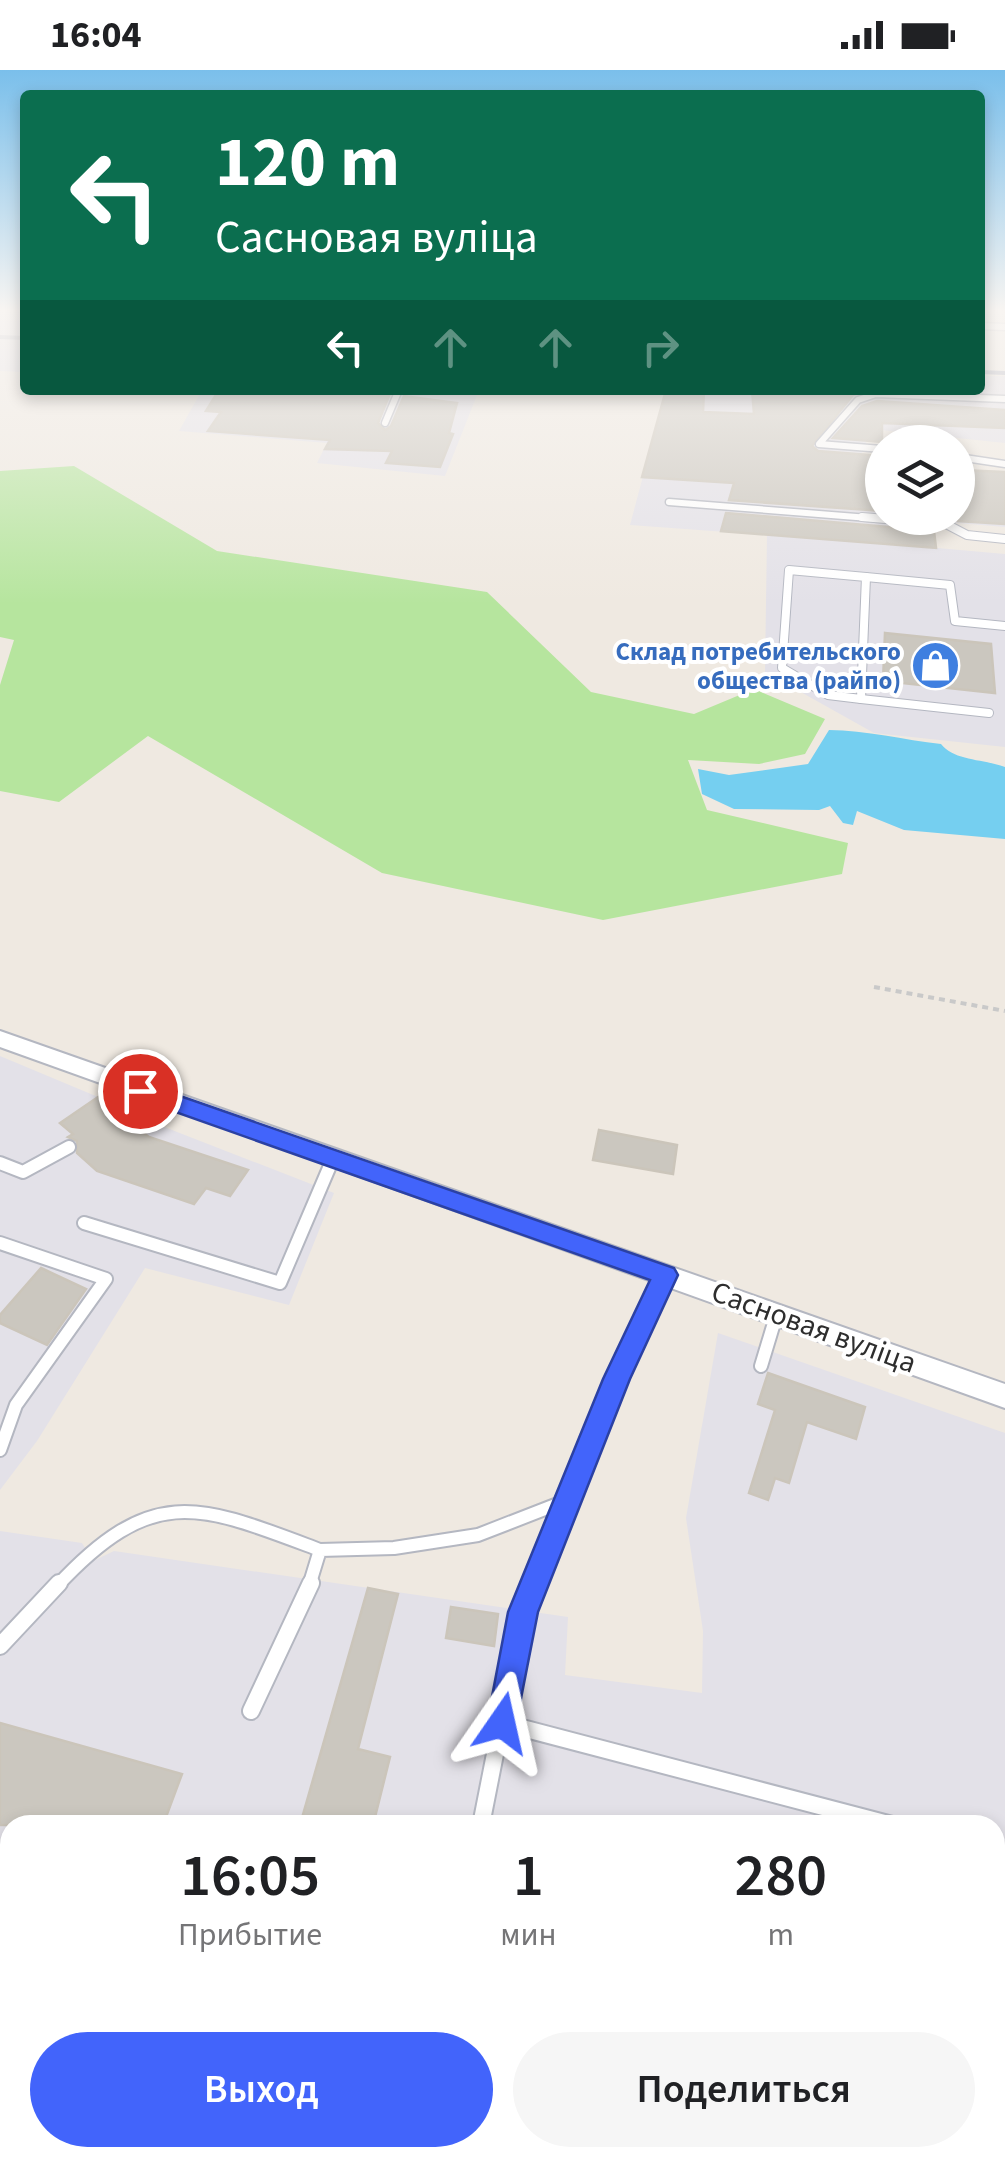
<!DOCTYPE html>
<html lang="ru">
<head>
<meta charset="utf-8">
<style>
	body { margin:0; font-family:"Source Sans 3",sans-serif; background:#f6f6f6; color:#202124; height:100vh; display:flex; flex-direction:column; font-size:38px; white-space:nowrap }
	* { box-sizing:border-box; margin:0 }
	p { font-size:32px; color:#757577 }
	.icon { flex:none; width:55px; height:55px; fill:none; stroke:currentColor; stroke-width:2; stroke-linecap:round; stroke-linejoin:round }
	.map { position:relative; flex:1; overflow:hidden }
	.side { position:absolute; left:0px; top:1745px; width:1005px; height:352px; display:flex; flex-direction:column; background:#fff; border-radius:30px 30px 0 0; box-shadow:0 5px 15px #0003 }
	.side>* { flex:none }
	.guide { position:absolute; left:20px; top:20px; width:965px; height:305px; border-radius:10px; box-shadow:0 5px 15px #0003; background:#0b6e4f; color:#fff; overflow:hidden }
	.tools { position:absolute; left:865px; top:355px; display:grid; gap:20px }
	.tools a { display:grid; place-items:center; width:110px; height:110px; border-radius:50%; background:#fff; box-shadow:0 5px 15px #0003; font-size:50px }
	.pin { position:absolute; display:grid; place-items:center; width:85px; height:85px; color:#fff; margin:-42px; border:5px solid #fff; border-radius:50%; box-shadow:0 2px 10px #0007 }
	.me { position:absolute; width:110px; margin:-55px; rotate:11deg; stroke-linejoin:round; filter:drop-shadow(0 0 8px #0008) }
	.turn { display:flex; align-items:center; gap:35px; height:210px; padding:0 30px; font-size:45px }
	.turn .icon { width:130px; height:130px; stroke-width:2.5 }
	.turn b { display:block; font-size:70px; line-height:85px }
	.lanes { display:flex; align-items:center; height:95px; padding:0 30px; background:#0003; justify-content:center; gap:50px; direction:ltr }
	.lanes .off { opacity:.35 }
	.eta { display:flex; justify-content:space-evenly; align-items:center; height:170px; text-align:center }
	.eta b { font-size:60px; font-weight:600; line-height:70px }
	.cta { display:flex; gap:20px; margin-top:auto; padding:20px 30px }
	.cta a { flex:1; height:115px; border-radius:60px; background:#4264fb; color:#fff; font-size:40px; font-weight:600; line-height:115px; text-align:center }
	.cta a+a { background:#f6f6f6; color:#202124 }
	.status { display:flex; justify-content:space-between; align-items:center; height:70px; padding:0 50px; background:#fff; direction:ltr }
	.status svg { height:28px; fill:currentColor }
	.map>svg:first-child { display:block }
	.industrial { fill:#e3e1e8 }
	.green { fill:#b6e59e }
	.water { fill:#75cff0 }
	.building { fill:#cbc7bf; stroke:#cbc5ba; stroke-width:2.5 }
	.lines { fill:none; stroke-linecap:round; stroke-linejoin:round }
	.lane-far4-casing { stroke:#b4b7c1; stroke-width:9 }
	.lane-far3-casing { stroke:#b4b7c1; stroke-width:10 }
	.lane-far2-casing { stroke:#b4b7c1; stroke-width:14 }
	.lane-far1-casing { stroke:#b4b7c1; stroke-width:16 }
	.lane-casing { stroke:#b4b7c1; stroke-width:20 }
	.street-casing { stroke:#b4b7c1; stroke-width:4 }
	.path { stroke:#c9c9c9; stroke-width:4; stroke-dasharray:6 5; stroke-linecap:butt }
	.lane-far4 { stroke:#fff; stroke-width:6 }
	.lane-far3 { stroke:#fff; stroke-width:8 }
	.lane-far2 { stroke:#fff; stroke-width:10 }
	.lane-far1 { stroke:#fff; stroke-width:12 }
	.lane { stroke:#fff; stroke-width:16 }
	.street { fill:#fff; fill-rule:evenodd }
	.rail { stroke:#a3a6b8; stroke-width:4 }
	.route { fill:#4264fb; stroke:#2b41a3; stroke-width:2.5 }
	.labels { text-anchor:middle; stroke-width:8; stroke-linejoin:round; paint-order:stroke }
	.far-shop-label { font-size:25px; font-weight:bold; fill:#366cbe; stroke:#fff; text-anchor:end }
	.street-label { font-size:30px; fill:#2e2e2e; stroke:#fff }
</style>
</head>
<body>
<div class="status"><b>16:04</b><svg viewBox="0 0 49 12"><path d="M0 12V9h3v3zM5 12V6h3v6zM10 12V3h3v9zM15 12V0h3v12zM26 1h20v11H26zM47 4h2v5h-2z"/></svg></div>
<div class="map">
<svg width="1005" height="2096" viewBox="0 0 1005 2096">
	<rect width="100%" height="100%" fill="#efe9e1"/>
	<g class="industrial">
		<path d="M0 241H25V302L0 301Z"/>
		<path d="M980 306H1005V373L871 359 859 391 880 395 882 386V448H958V399L1005 402V457L946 452 947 459H934L937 478 1005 484V677L874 663 765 602 767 465 630 455 666 320H980Z"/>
		<path d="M202 320H479L445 406 317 393 327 373 179 361Z"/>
		<path d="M0 986 98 1027 127 1050 131 1044 334 1123 289 1235 145 1198 37 1371 0 1420Z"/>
		<path d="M718 1263 1005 1363V2096H796L769 2088H995V1755H10V1854L0 1851V1461L82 1473 93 1491 114 1481 568 1547 565 1605 702 1623 703 1561 686 1448Z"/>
	</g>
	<path class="green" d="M74 396 217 481 487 522 591 622 694 644 754 619 825 649 805 684 759 694 688 690 707 740 848 773 842 804 603 850 382 803 148 666 59 732 0 721V615L14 570 0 567V401Z"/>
	<path class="water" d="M829 660C866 660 904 670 941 674 954 691 984 689 1005 697V769L904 760 857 741 853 755 843 753 830 736 819 740 734 739 702 724 698 699 729 705 808 694Z"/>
	<g class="building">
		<path d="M219 320H369L367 325 389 326 378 353 385 360 391 356 404 326 457 333 449 363 453 364 440 397 386 393 392 381 325 379 330 370 208 361 221 342 206 341Z"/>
		<path d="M666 320H704L703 342 754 344 752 320H866L853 325 812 376 818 381 882 386V441L729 430 734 413 642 407Z"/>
		<path d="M877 331 1005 340V358L882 353V372L833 368 862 336Z"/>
		<path d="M961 400 1005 402V454L958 451V422L967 423Z"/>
		<path d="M726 443 934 461 936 478 721 461Z"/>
		<path d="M885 563 991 574 995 623 883 611Z"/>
		<path d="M98 1027 111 1038 109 1045 115 1052 125 1049 149 1067 248 1100 230 1126 206 1118 194 1134 97 1101 77 1083V1071L68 1067 73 1064 60 1053Z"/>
		<path d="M599 1060 677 1075 673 1104 593 1090Z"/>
		<path d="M41 1198 86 1219 47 1275 0 1253V1245Z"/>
		<path d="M768 1303 865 1337 856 1369 807 1352 789 1413 775 1408 768 1430 749 1423 775 1340 758 1334Z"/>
		<path d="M368 1518 398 1524 358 1679 390 1687 373 1755H300Z"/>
		<path d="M451 1537 498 1544 494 1576 446 1568Z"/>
		<path d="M0 1653 182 1704 163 1755H0Z"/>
	</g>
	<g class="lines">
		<defs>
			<g id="lane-far4">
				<path d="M980 256 1005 257"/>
				<path d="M385 353 398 322 393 320"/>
				<path d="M882 379 819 374 858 330 876 324 1005 329"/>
				<path d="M958 387 1005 394"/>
				<path d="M958 406 959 410"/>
				<path d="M669 432 894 450"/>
			</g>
			<g id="lane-far3">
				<path d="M862 447 946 454 967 465 1005 469"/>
				<path d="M789 500 866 507 861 629 828 625 782 598Z"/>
				<path d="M866 507 950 515 955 551 1005 556"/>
				<path d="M861 629 989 643"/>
			</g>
			<path id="lane-far2" d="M118 1044 141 1021"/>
			<g id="lane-far1">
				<path d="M0 1093 23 1102 69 1077"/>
				<path d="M84 1153 280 1213 332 1091"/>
				<path d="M0 1173 106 1209 16 1335 0 1380"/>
				<path d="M761 1296 777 1243"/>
				<path d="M57 1516C154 1412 200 1435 320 1480"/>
				<path d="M309 1516 320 1480 394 1478 478 1465 568 1430"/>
				<path d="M534 1516 616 1309 665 1205"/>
			</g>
			<g id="lane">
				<path d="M0 1576 59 1513"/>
				<path d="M251 1641 311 1513"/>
				<path d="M503 1653 892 1755"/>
				<path d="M481 1755 523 1542 535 1513"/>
			</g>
			<path id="street" d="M0 961 1005 1314V1338L0 977Z"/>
		</defs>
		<use href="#lane-far4" class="lane-far4-casing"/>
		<use href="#lane-far3" class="lane-far3-casing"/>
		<use href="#lane-far2" class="lane-far2-casing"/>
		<use href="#lane-far1" class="lane-far1-casing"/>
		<use href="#lane" class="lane-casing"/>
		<use href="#street" class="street-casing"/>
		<path class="path" d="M874 917 1005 941"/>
		<use href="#lane-far4" class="lane-far4"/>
		<use href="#lane-far3" class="lane-far3"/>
		<use href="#lane-far2" class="lane-far2"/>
		<use href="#lane-far1" class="lane-far1"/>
		<use href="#lane" class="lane"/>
		<use href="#street" class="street"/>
		<g class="rail">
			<path d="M0 267 25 268"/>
			<path d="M980 302 1005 303"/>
		</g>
	</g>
	<linearGradient id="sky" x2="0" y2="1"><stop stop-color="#7abfeb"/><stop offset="0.45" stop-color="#f8f5f2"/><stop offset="1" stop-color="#f8f5f2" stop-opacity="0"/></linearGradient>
	<rect width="1005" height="534" fill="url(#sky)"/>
	<path class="route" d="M140 1012 674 1198 678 1205 630 1309 538 1542 514 1664 502 1669 491 1664 487 1653 508 1542 603 1309 650 1210 133 1027 129 1021Z"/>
	<defs>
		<symbol id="shop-disc" viewBox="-11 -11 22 22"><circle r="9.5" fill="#3f7fe0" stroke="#fff"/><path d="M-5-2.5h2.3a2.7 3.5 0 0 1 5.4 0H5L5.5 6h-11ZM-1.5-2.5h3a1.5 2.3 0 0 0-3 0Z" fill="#fff"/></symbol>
	</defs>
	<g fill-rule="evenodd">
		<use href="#shop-disc" x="908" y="568" width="55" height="55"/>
	</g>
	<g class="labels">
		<g class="far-shop-label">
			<text x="901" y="590">Склад потребительского<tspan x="901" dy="29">общества (райпо)</tspan></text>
		</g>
		<g class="street-label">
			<text transform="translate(814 1257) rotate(20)" y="10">Сасновая вуліца</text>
		</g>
	</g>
</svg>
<div class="tools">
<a><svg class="icon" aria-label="layers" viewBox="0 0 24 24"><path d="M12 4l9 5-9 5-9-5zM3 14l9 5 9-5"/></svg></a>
</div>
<div class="pin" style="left:140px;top:1021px;background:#d93025"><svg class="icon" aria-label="arrive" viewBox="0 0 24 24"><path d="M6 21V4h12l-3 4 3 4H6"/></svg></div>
<svg class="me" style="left:502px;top:1653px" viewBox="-20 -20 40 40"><path d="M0-17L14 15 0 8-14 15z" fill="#4264fb" stroke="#fff" stroke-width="4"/></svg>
<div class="guide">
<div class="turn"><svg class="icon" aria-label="left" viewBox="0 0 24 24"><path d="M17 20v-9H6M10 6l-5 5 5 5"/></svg><div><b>120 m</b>Сасновая вуліца</div></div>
<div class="lanes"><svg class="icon" aria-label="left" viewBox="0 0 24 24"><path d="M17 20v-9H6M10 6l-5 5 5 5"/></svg><svg class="icon off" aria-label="ahead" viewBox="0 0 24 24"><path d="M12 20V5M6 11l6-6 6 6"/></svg><svg class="icon off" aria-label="ahead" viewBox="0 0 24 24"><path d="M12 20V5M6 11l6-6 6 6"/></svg><svg class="icon off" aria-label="right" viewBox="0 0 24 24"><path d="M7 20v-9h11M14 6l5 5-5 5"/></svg></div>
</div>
<section class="side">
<div class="eta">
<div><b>16:05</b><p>Прибытие</p></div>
<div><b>1</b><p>мин</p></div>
<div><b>280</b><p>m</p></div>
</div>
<div class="cta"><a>Выход</a><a>Поделиться</a></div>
</section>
</div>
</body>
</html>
